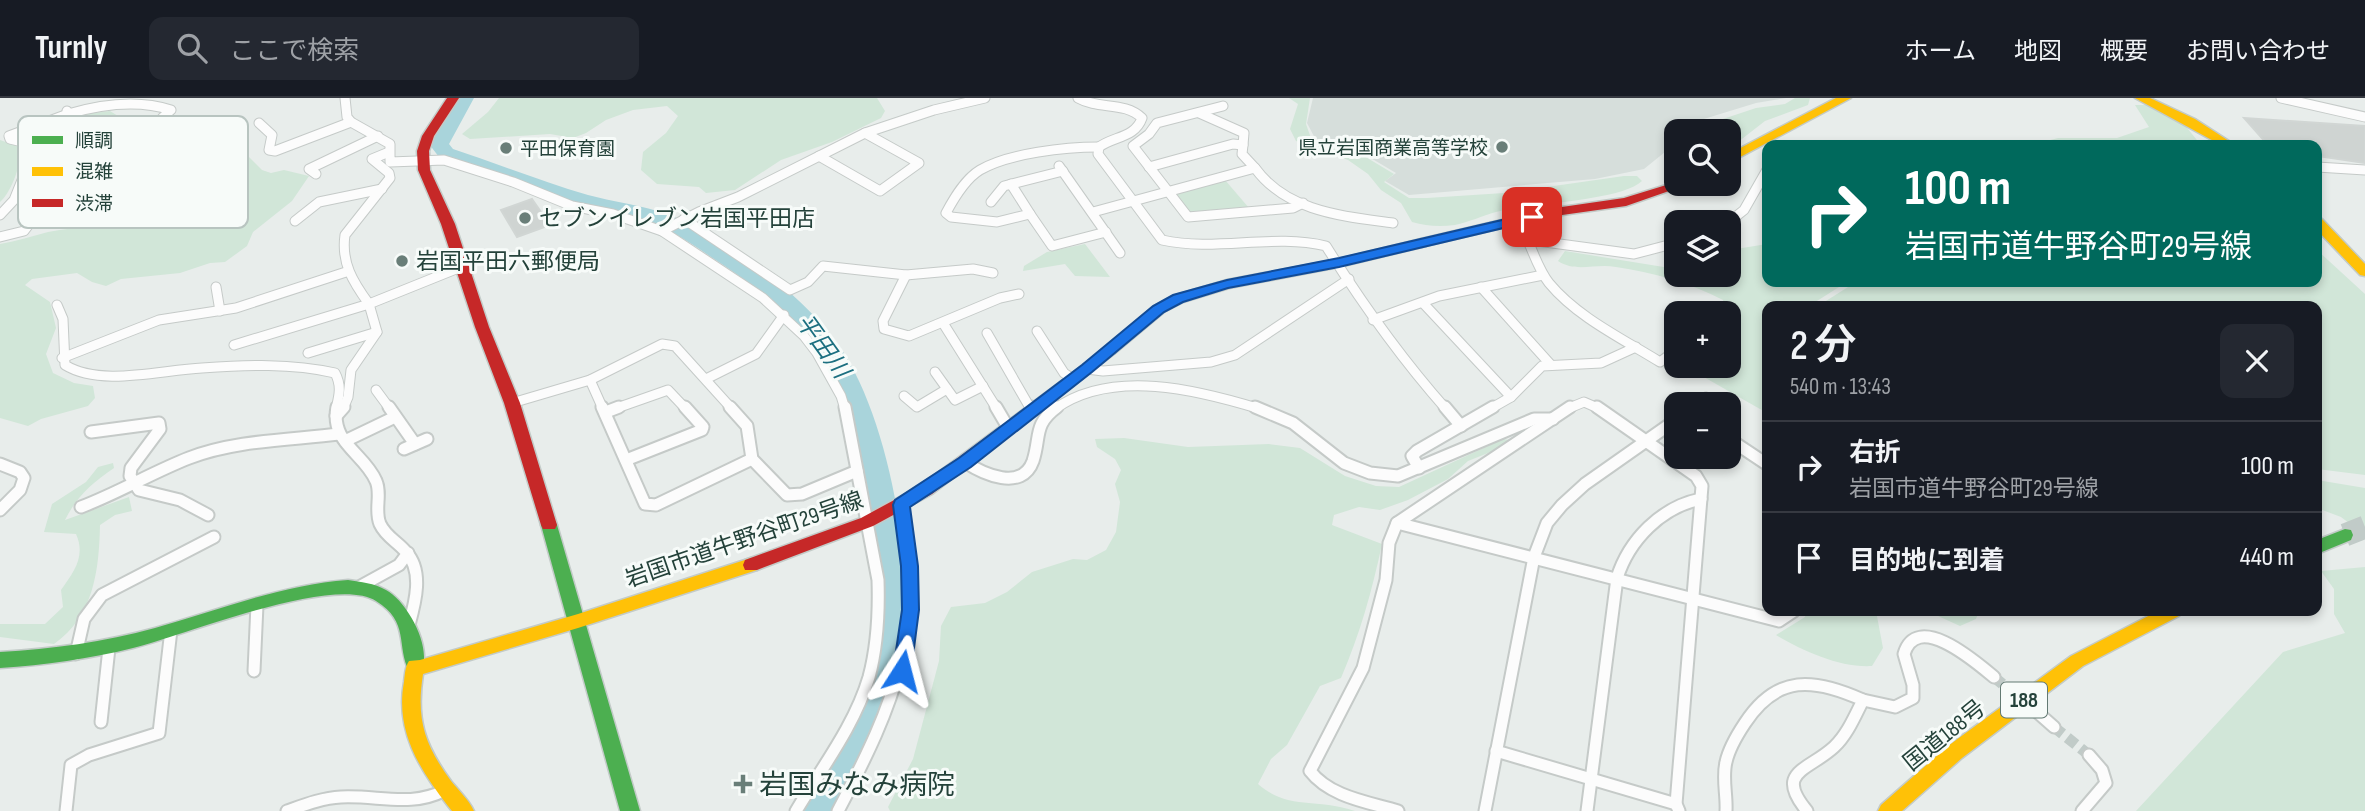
<!DOCTYPE html>
<html lang="ja">
<head>
<meta charset="utf-8">
<style>
	body { margin:0; font-family:"Sofia Sans Condensed","Noto Sans JP",sans-serif; background:#242831; color:#f1f3f6; height:100vh; display:flex; flex-direction:column; font-size:26px; white-space:nowrap }
	* { box-sizing:border-box; margin:0 }
	p { font-size:23px; color:#9ea1a6 }
	.icon { flex:none; width:38px; height:38px; fill:none; stroke:currentColor; stroke-width:2; stroke-linecap:round; stroke-linejoin:round }
	.map { position:relative; flex:1; overflow:hidden }
	.sheet { position:absolute; left:1762px; top:203px; width:560px; height:315px; display:flex; flex-direction:column; background:#171b24; border-radius:14px; box-shadow:0 4px 10px #0003 }
	.sheet>* { flex:none }
	.hud { position:absolute; left:1762px; top:42px; width:560px; height:147px; border-radius:14px; box-shadow:0 4px 10px #0003; background:#00695c; color:#fff; overflow:hidden }
	.fabs { position:absolute; left:1664px; top:21px; display:grid; gap:14px }
	.fabs a { display:grid; place-items:center; width:77px; height:77px; border-radius:14px; background:#171b24; box-shadow:0 4px 10px #0003; font-size:35px }
	.pin { position:absolute; display:grid; place-items:center; width:60px; height:60px; color:#fff; margin:-30px; border-radius:14px; box-shadow:0 4px 10px #0006 }
	.me { position:absolute; width:77px; margin:-38px; rotate:9deg; stroke-linejoin:round; filter:drop-shadow(0 0 5px #0008) }
	.turn { display:flex; align-items:center; gap:24px; height:147px; padding:0 28px; font-size:32px }
	.turn .icon { width:91px; height:91px; stroke-width:2.5 }
	.turn b { display:block; font-size:49px; line-height:60px }
	.round { display:grid; place-items:center; flex:none; width:74px; height:74px; border-radius:14px; background:#242831 }
	.head { display:flex; align-items:center; justify-content:space-between; height:119px; padding:0 28px }
	h1 { font-size:42px; font-weight:600; line-height:52px }
	ul { padding:0; list-style:none }
	li { display:flex; align-items:center; gap:21px; height:91px; padding:0 28px; border-top:2px solid #363941 }
	li div { flex:1 }
	li b { display:block; font-size:26px }
	li em { font-style:normal }
	header { display:flex; align-items:center; gap:42px; box-sizing:border-box; height:98px; padding:0 35px; background:#171b24; border-bottom:2px solid #363941 }
	header strong { font-size:33px }
	nav { display:flex; gap:38px; margin-inline-start:auto; font-size:24px }
	.search { width:490px; height:63px; background:#242831; display:flex; align-items:center; gap:18px; box-sizing:border-box; padding:0 24px; border-radius:14px; color:#9ea1a6; font-size:26px }
	.map>svg:first-child { display:block }
	.built { fill:#d6dedb }
	.green { fill:#d1e6d8 }
	.lines { fill:none; stroke-linecap:round; stroke-linejoin:round }
	.river { fill:#a9d4db; fill-rule:evenodd }
	.building { fill:#cfd4d2; stroke:#d1d6d4; stroke-width:2 }
	.street-tunnel { stroke:#c1cbc8; stroke-width:11; stroke-dasharray:11 6; stroke-linecap:butt }
	.highway-tunnel { stroke:#c1cbc8; stroke-width:23; stroke-dasharray:23 11; stroke-linecap:butt }
	.street-far1-casing { stroke:#c5cac8; stroke-width:11 }
	.street-casing { stroke:#c5cac8; stroke-width:15 }
	.fast-casing { stroke:#c3cbc8; stroke-width:3 }
	.slow-casing { stroke:#c3cbc8; stroke-width:3 }
	.jam-casing { stroke:#c3cbc8; stroke-width:3 }
	.street-far1 { stroke:#fcfcfc; stroke-width:9 }
	.street { stroke:#fcfcfc; stroke-width:11 }
	.fast { fill:#4caf50; fill-rule:evenodd }
	.slow { fill:#ffc107; fill-rule:evenodd }
	.jam { fill:#c62828; fill-rule:evenodd }
	.route { fill:#1a73e8; stroke:#114b97; stroke-width:2 }
	.poi-dot { fill:#697e78; stroke:#f7fbf9; stroke-width:2.5 }
	.labels { text-anchor:middle; stroke-width:6; stroke-linejoin:round; paint-order:stroke }
	.far-poi-label { font-size:19px; fill:#24423a; stroke:#f7fbf9; text-anchor:end }
	.shield { fill:#f7fbf9; stroke:#637a73; stroke-width:2 }
	.shield-label { font-size:21px; font-weight:bold; fill:#24423a }
	.poi-label { font-size:23px; fill:#24423a; stroke:#f7fbf9; text-anchor:start }
	.street-label { font-size:23px; fill:#24423a; stroke:#f7fbf9 }
	.water-label { font-size:24px; font-style:italic; fill:#1c6f80; stroke:#f7fbf9 }
	.near-poi-label { font-size:28px; fill:#24423a; stroke:#f7fbf9; text-anchor:start }
	.key { fill:#f7fbf9; stroke:#b8c4c0; stroke-width:2 }
	.key-label { font-size:19px; fill:#24423a }
</style>
</head>
<body>
<header>
<strong>Turnly</strong>
<div class="search"><svg class="icon" aria-label="search" viewBox="0 0 24 24"><circle cx="10" cy="10" r="6"/><path d="M15 15l6 6"/></svg>ここで検索</div>
<nav><a>ホーム</a><a>地図</a><a>概要</a><a>お問い合わせ</a></nav>
</header>
<div class="map">
<svg width="2365" height="713" viewBox="0 0 2365 713">
	<rect width="100%" height="100%" fill="#e8edeb"/>
	<path class="built" d="M1313 0H1786L1756 5 1681 28 1670 35 1665 54 1644 71 1595 81 1409 97 1385 83 1396 75 1359 53 1317 44 1307 25Z"/>
	<g class="green">
		<path d="M499 0H877L885 13 881 20 832 44 781 62 735 92 706 95 699 89 657 86 641 72 643 54 666 35 678 18 667 8 633 12 606 22 586 35 573 40 550 36 470 41 462 36 488 14Z"/>
		<path d="M1289 0H1310L1306 26 1312 43 1324 49 1359 55 1394 76 1384 84 1409 100H1427L1504 95 1624 78H1637L1642 83C1621 103 1531 105 1496 114 1482 118 1469 124 1455 127 1439 129 1426 128 1412 124L1401 105 1381 92 1368 76 1348 62 1296 43 1290 31 1298 6Z"/>
		<path d="M1795 0H1810L1808 7 1765 23 1729 51V33H1687L1756 10 1785 6Z"/>
		<path d="M2135 7H2149L2183 25 2201 47H2041L2043 44 2058 40H2117L2149 29Z"/>
		<path d="M110 13 118 18 108 27 121 41 178 44 199 25 217 26 226 33 228 52 248 58 262 72 271 75 284 72 309 78 292 103 253 134 247 148 225 164 210 165 180 175 121 181 106 188 92 184 77 175 32 181 25 187 50 204 56 230 46 256 53 275 74 285 93 288 95 300 88 308 41 321 28 328 0 320V146C17 143 32 138 48 134 79 128 111 129 140 118L151 76 138 72 156 65 163 55C146 50 115 51 97 55L92 70 84 80 42 88 35 82 43 61 72 43 76 33 62 24 83 16Z"/>
		<path d="M0 42 20 49C22 65 12 93 0 104Z"/>
		<path d="M1225 82 1249 110 1191 116 1176 97 1182 92Z"/>
		<path d="M1085 146 1110 179 1075 178 1065 166 1023 173 1024 168 1047 154Z"/>
		<path d="M1767 146 1768 184H1847L1809 208H1768L1767 315 1695 274 1693 268H1729V215H1725L1723 202C1691 185 1652 174 1616 169 1595 165 1576 175 1558 163L1565 153 1676 171V177H1729V156L1736 151Z"/>
		<path d="M2317 152 2365 196V377L2317 371V208H1818L1856 184H2317Z"/>
		<path d="M1124 340 1188 349 1269 346 1300 350 1345 378 1376 388 1399 389 1503 341 1510 342 1503 349 1468 363 1448 381 1408 402 1380 412 1359 409 1334 417 1332 427 1382 446C1372 493 1360 536 1341 580L1320 588 1287 647 1271 661 1258 686C1289 713 1314 699 1355 713H890L888 709 913 661 939 563 941 528 951 509 985 505 1007 494 1032 474 1073 461 1087 462 1106 452 1116 434 1120 404 1115 386 1121 372 1115 361 1097 349 1095 341Z"/>
		<path d="M113 365 114 370C92 385 77 398 65 422L129 399 132 413 115 417 100 427C99 472 94 518 54 546L0 539V526H45L63 509 61 492C74 474 86 458 76 436L44 434 52 406 86 384 98 369Z"/>
		<path d="M2317 382 2365 390V437L2341 419 2317 410Z"/>
		<path d="M2365 469V713H2136L2283 554 2345 535 2334 516V491L2321 473Z"/>
		<path d="M1806 513H1876L1883 550 1872 568C1841 570 1803 553 1776 537L1805 519Z"/>
		<path d="M1927 513H1979L1976 521 1960 528Z"/>
	</g>
	<g class="lines">
		<path class="river" d="M456 0H474L449 46 453 51C498 66 543 84 588 97 621 106 654 108 685 124 740 153 796 192 834 241 892 315 923 502 896 592 883 636 856 676 831 713H798C817 670 855 636 869 590 887 524 880 451 866 385 860 360 852 315 842 293 815 233 765 194 711 159 695 148 679 137 661 129 634 116 603 114 574 105 529 92 484 74 439 59L429 46Z"/>
	</g>
	<g class="building">
		<path d="M2244 20 2365 28V65L2317 58V47H2268Z"/>
		<path d="M532 101 550 127 517 139 501 112Z"/>
	</g>
	<g class="lines">
		<g class="street-tunnel">
			<path d="M1994 579 2024 604"/>
			<path d="M2054 629 2089 657"/>
		</g>
		<path class="highway-tunnel" d="M2345 437 2365 429"/>
		<defs>
			<g id="street-far1">
				<path d="M345 0 347 19 351 24 390 46V64L444 62 513 84 572 108 613 116 662 133 763 200 804 238 817 255 841 298 845 311"/>
				<path d="M1078 0C1099 12 1124 3 1142 20 1135 40 1114 38 1099 49L1098 56 1162 142C1216 154 1273 135 1326 148 1363 207 1400 259 1446 311"/>
				<path d="M2281 0 2365 19"/>
				<path d="M1223 8 1157 25 1149 36 1133 48 1188 119 1293 110 1303 105"/>
				<path d="M67 13 68 16C102 6 137 1 171 12L162 20"/>
				<path d="M259 25 272 37 269 52 275 53 351 24"/>
				<path d="M1243 47 1242 56 1255 70"/>
				<path d="M819 58 880 93 919 65 865 35"/>
				<path d="M1059 68 1120 155"/>
				<path d="M1149 69 1233 46 1243 47 1244 35 1199 15"/>
				<path d="M2317 69 2365 72"/>
				<path d="M316 76 309 71 378 38"/>
				<path d="M1011 86 1030 116 997 124 951 119 946 115C954 100 965 81 980 72 1009 55 1066 49 1099 49"/>
				<path d="M991 104 1004 88 1063 73"/>
				<path d="M1093 114 1255 70C1287 114 1343 118 1393 125"/>
				<path d="M1030 116 1052 148 1106 134"/>
				<path d="M0 117 14 102 35 50V47L10 41 9 38 68 16"/>
				<path d="M684 121 790 192 808 184 823 168 906 177 973 171 993 175"/>
				<path d="M1516 122C1531 141 1534 166 1549 185 1577 219 1623 241 1660 264L1676 252"/>
				<path d="M295 123 319 104 382 91"/>
				<path d="M1729 124 1744 112 1768 70"/>
				<path d="M662 133 699 114 738 99 865 35 934 12 985 0"/>
				<path d="M0 139 24 133 43 108 117 98"/>
				<path d="M1530 142 1634 156 1676 145"/>
				<path d="M906 177 883 223 884 231 909 238 1000 200 1019 196"/>
				<path d="M216 189 220 213"/>
				<path d="M1481 189 1551 267"/>
				<path d="M1423 205 1511 299"/>
				<path d="M57 207 63 221 65 267C101 289 160 272 202 270 246 267 291 265 335 275 342 288 339 298 336 311"/>
				<path d="M1373 222 1439 198 1543 177"/>
				<path d="M943 225 997 311"/>
				<path d="M1037 233 1064 275 1073 281"/>
				<path d="M987 235 1029 308 1034 311"/>
				<path d="M234 247 369 206C353 184 341 165 345 137L390 80 389 75 372 61 389 54"/>
				<path d="M308 255 377 234"/>
				<path d="M62 260 159 222 236 210 346 174"/>
				<path d="M1087 271 1103 273 1211 264 1235 257 1349 181"/>
				<path d="M935 274 955 302 983 288"/>
				<path d="M706 281 756 256 784 217"/>
				<path d="M590 282 603 311"/>
				<path d="M376 292 390 311"/>
				<path d="M904 298 917 309 947 291"/>
				<path d="M512 305 590 282 662 246 675 248 732 311"/>
				<path d="M1697 306 1706 299"/>
				<path d="M343 311 348 299 351 272 377 234 369 206 461 169"/>
				<path d="M614 311 668 292 686 311"/>
				<path d="M1055 311C1112 270 1198 292 1260 311"/>
				<path d="M1490 311 1511 299 1542 268 1601 265 1636 249"/>
				<path d="M1567 311 1584 304 1600 311"/>
			</g>
			<g id="street">
				<path d="M337 309C330 345 364 355 376 383 382 396 374 412 380 426 386 439 398 444 406 454 424 473 415 505 409 527"/>
				<path d="M389 309 415 346"/>
				<path d="M602 309 645 406 656 407 752 361"/>
				<path d="M730 309 747 328 752 361 787 397 802 396 857 373"/>
				<path d="M996 309 1006 326 1011 329"/>
				<path d="M1031 309 1034 311"/>
				<path d="M1255 309 1293 325 1344 365 1370 375 1398 378 1534 321H1553"/>
				<path d="M1445 309 1461 328"/>
				<path d="M1597 309 1696 378 1702 388 1676 706 1679 713"/>
				<path d="M606 314 619 309"/>
				<path d="M336 318 344 309"/>
				<path d="M91 334 159 325 160 331 131 370 130 378 139 392 180 402 208 417"/>
				<path d="M1729 341 1768 367"/>
				<path d="M345 343 395 319"/>
				<path d="M404 351 427 341"/>
				<path d="M626 362 702 332 703 329 685 309"/>
				<path d="M965 364C983 376 1022 394 1033 363 1041 338 1033 327 1057 309"/>
				<path d="M0 366 20 374 24 380 20 392 0 412"/>
				<path d="M1419 370 1412 358 1417 353 1493 309"/>
				<path d="M81 409C118 395 153 374 189 360 235 342 291 342 339 336"/>
				<path d="M1397 425 1779 523 1794 513"/>
				<path d="M359 489 399 467 408 455"/>
				<path d="M76 556 84 521 102 497 214 439"/>
				<path d="M254 573 257 507"/>
				<path d="M1863 602 1895 609 1913 600V587L1904 556C1917 512 1977 565 1994 579"/>
				<path d="M2037 614 2054 629"/>
				<path d="M101 624 109 550"/>
				<path d="M1496 653 1676 706"/>
				<path d="M66 713 71 667 89 657 159 635 171 532"/>
				<path d="M287 713C304 707 322 700 341 699 378 697 411 710 445 692"/>
				<path d="M796 713C821 671 855 627 869 579 877 549 879 513 878 482L845 309"/>
				<path d="M838 713C896 603 925 533 901 407"/>
				<path d="M1398 713C1368 704 1330 699 1310 673L1363 570 1386 482 1389 445 1397 425 1570 309"/>
				<path d="M1485 713 1534 459 1547 425 1562 407 1585 386 1676 322"/>
				<path d="M1587 713 1617 480C1629 442 1661 409 1701 401"/>
				<path d="M1726 713C1727 697 1722 680 1726 664 1729 650 1737 637 1745 625 1777 576 1814 580 1863 602 1855 618 1847 637 1834 649 1808 673 1774 673 1807 713"/>
				<path d="M2082 713 2106 685 2102 672 2089 657"/>
			</g>
			<g id="fast">
				<path d="M549 421 555 423 557 427 640 713H620L541 427 543 423Z"/>
				<path d="M2345 431 2351 432 2353 437 2351 442 2317 456V442Z"/>
				<path d="M348 482C361 484 374 485 386 492 407 503 433 550 421 573L415 576 409 573C396 548 410 524 376 503 334 476 183 538 133 550 89 561 45 567 0 570V554C52 551 104 544 155 530 219 512 281 487 348 482Z"/>
			</g>
			<g id="slow">
				<path d="M1836 0H1851L1729 65V56Z"/>
				<path d="M2135 0H2150L2195 21 2235 47H2221Z"/>
				<path d="M2317 120 2322 121 2365 166V178L2360 177 2317 132Z"/>
				<path d="M1421 141 1428 145 1426 148 1339 169 1229 190 1183 204 1164 214 1115 255H1105L1103 252 1154 208 1173 198 1227 182 1339 161Z"/>
				<path d="M751 460 757 462 759 467 757 472 578 530 423 576C416 621 424 646 451 683 459 693 469 702 474 713H452L448 708C419 671 395 632 404 584 405 576 405 569 409 563L420 562 578 516Z"/>
				<path d="M2158 513H2182L2179 518 2083 568 1962 660 1902 713H1878L1881 707 1948 648 2071 558Z"/>
			</g>
			<g id="jam">
				<path d="M447 0H459L434 38 429 53 430 72 455 126 489 229 520 305 557 427 555 431H543L541 427 504 305 475 229 441 126 418 72 417 53 422 38Z"/>
				<path d="M1676 84 1689 86 1626 108 1548 119 1421 149 1414 145 1421 141 1548 111 1624 100Z"/>
				<path d="M1110 247 1117 252 1115 255 932 396 873 428 757 472H745L743 467 745 462 861 420 920 388Z"/>
			</g>
		</defs>
		<use href="#street-far1" class="street-far1-casing"/>
		<use href="#street" class="street-casing"/>
		<use href="#fast" class="fast-casing"/>
		<use href="#slow" class="slow-casing"/>
		<use href="#jam" class="jam-casing"/>
		<use href="#street-far1" class="street-far1"/>
		<use href="#street" class="street"/>
		<use href="#fast" class="fast"/>
		<use href="#slow" class="slow"/>
		<use href="#jam" class="jam"/>
	</g>
	<path class="route" d="M1532 115 1539 119 1537 122 1339 169 1228 190 1183 204 1164 214 1092 274 971 369 910 409 918 468 919 512 911 573 908 579 902 581 895 579 893 573 902 512 901 468 893 407 895 402 959 360 1082 267 1153 208 1173 197 1227 182 1339 160Z"/>
	<g class="poi-dot">
		<circle cx="1502" cy="49" r="7"/>
		<circle cx="506" cy="50" r="7"/>
		<circle cx="525" cy="120" r="7"/>
		<circle cx="402" cy="163" r="7"/>
		<path d="M739.5 675.5h7v7h7v7h-7v7h-7v-7h-7v-7h7z"/>
	</g>
	<g class="labels">
		<g class="far-poi-label">
			<text x="1488" y="56">県立岩国商業高等学校</text>
			<text x="520" y="57" text-anchor="start">平田保育園</text>
		</g>
		<rect class="shield" x="2001" y="584.5" width="46" height="35" rx="5"/>
		<g class="shield-label">
			<text x="2024" y="609">188</text>
		</g>
		<g class="poi-label">
			<text x="539" y="128">セブンイレブン岩国平田店</text>
			<text x="416" y="171">岩国平田六郵便局</text>
		</g>
		<g class="street-label">
			<text transform="translate(744 441) rotate(-19)" y="8">岩国市道牛野谷町29号線</text>
			<text transform="translate(1944 637) rotate(-39)" y="8">国道188号</text>
		</g>
		<g class="water-label">
			<text transform="translate(823 248) rotate(54)" y="8">平田川</text>
		</g>
		<g class="near-poi-label">
			<text x="759" y="696">岩国みなみ病院</text>
		</g>
	</g>
	<rect x="18" y="18" width="230" height="112" rx="10" class="key"/>
	<rect x="32" y="38" width="31" height="8" fill="#4caf50"/>
	<rect x="32" y="69" width="31" height="9" fill="#ffc107"/>
	<rect x="32" y="101" width="31" height="8" fill="#c62828"/>
	<g class="key-label">
		<text x="75" y="49">順調</text>
		<text x="75" y="80">混雑</text>
		<text x="75" y="112">渋滞</text>
	</g>
</svg>
<div class="fabs">
<a><svg class="icon" aria-label="search" viewBox="0 0 24 24"><circle cx="10" cy="10" r="6"/><path d="M15 15l6 6"/></svg></a>
<a><svg class="icon" aria-label="layers" viewBox="0 0 24 24"><path d="M12 4l9 5-9 5-9-5zM3 14l9 5 9-5"/></svg></a>
<a>+</a>
<a>−</a>
</div>
<div class="pin" style="left:1532px;top:119px;background:#d93025"><svg class="icon" aria-label="arrive" viewBox="0 0 24 24"><path d="M6 21V4h12l-3 4 3 4H6"/></svg></div>
<svg class="me" style="left:902px;top:573px" viewBox="-20 -20 40 40"><path d="M0-17L14 15 0 8-14 15z" fill="#1a73e8" stroke="#fff" stroke-width="4"/></svg>
<div class="hud">
<div class="turn"><svg class="icon" aria-label="right" viewBox="0 0 24 24"><path d="M7 20v-9h11M14 6l5 5-5 5"/></svg><div><b>100 m</b>岩国市道牛野谷町29号線</div></div>
</div>
<section class="sheet">
<div class="head"><div><h1>2 分</h1><p>540 m · 13:43</p></div><a class="round"><svg class="icon" aria-label="close" viewBox="0 0 24 24"><path d="M6 6l12 12M18 6L6 18"/></svg></a></div>
<ul>
<li><svg class="icon" aria-label="right" viewBox="0 0 24 24"><path d="M7 20v-9h11M14 6l5 5-5 5"/></svg><div><b>右折</b><p>岩国市道牛野谷町29号線</p></div><em>100 m</em></li>
<li><svg class="icon" aria-label="arrive" viewBox="0 0 24 24"><path d="M6 21V4h12l-3 4 3 4H6"/></svg><div><b>目的地に到着</b></div><em>440 m</em></li>
</ul>
</section>
</div>
</body>
</html>
